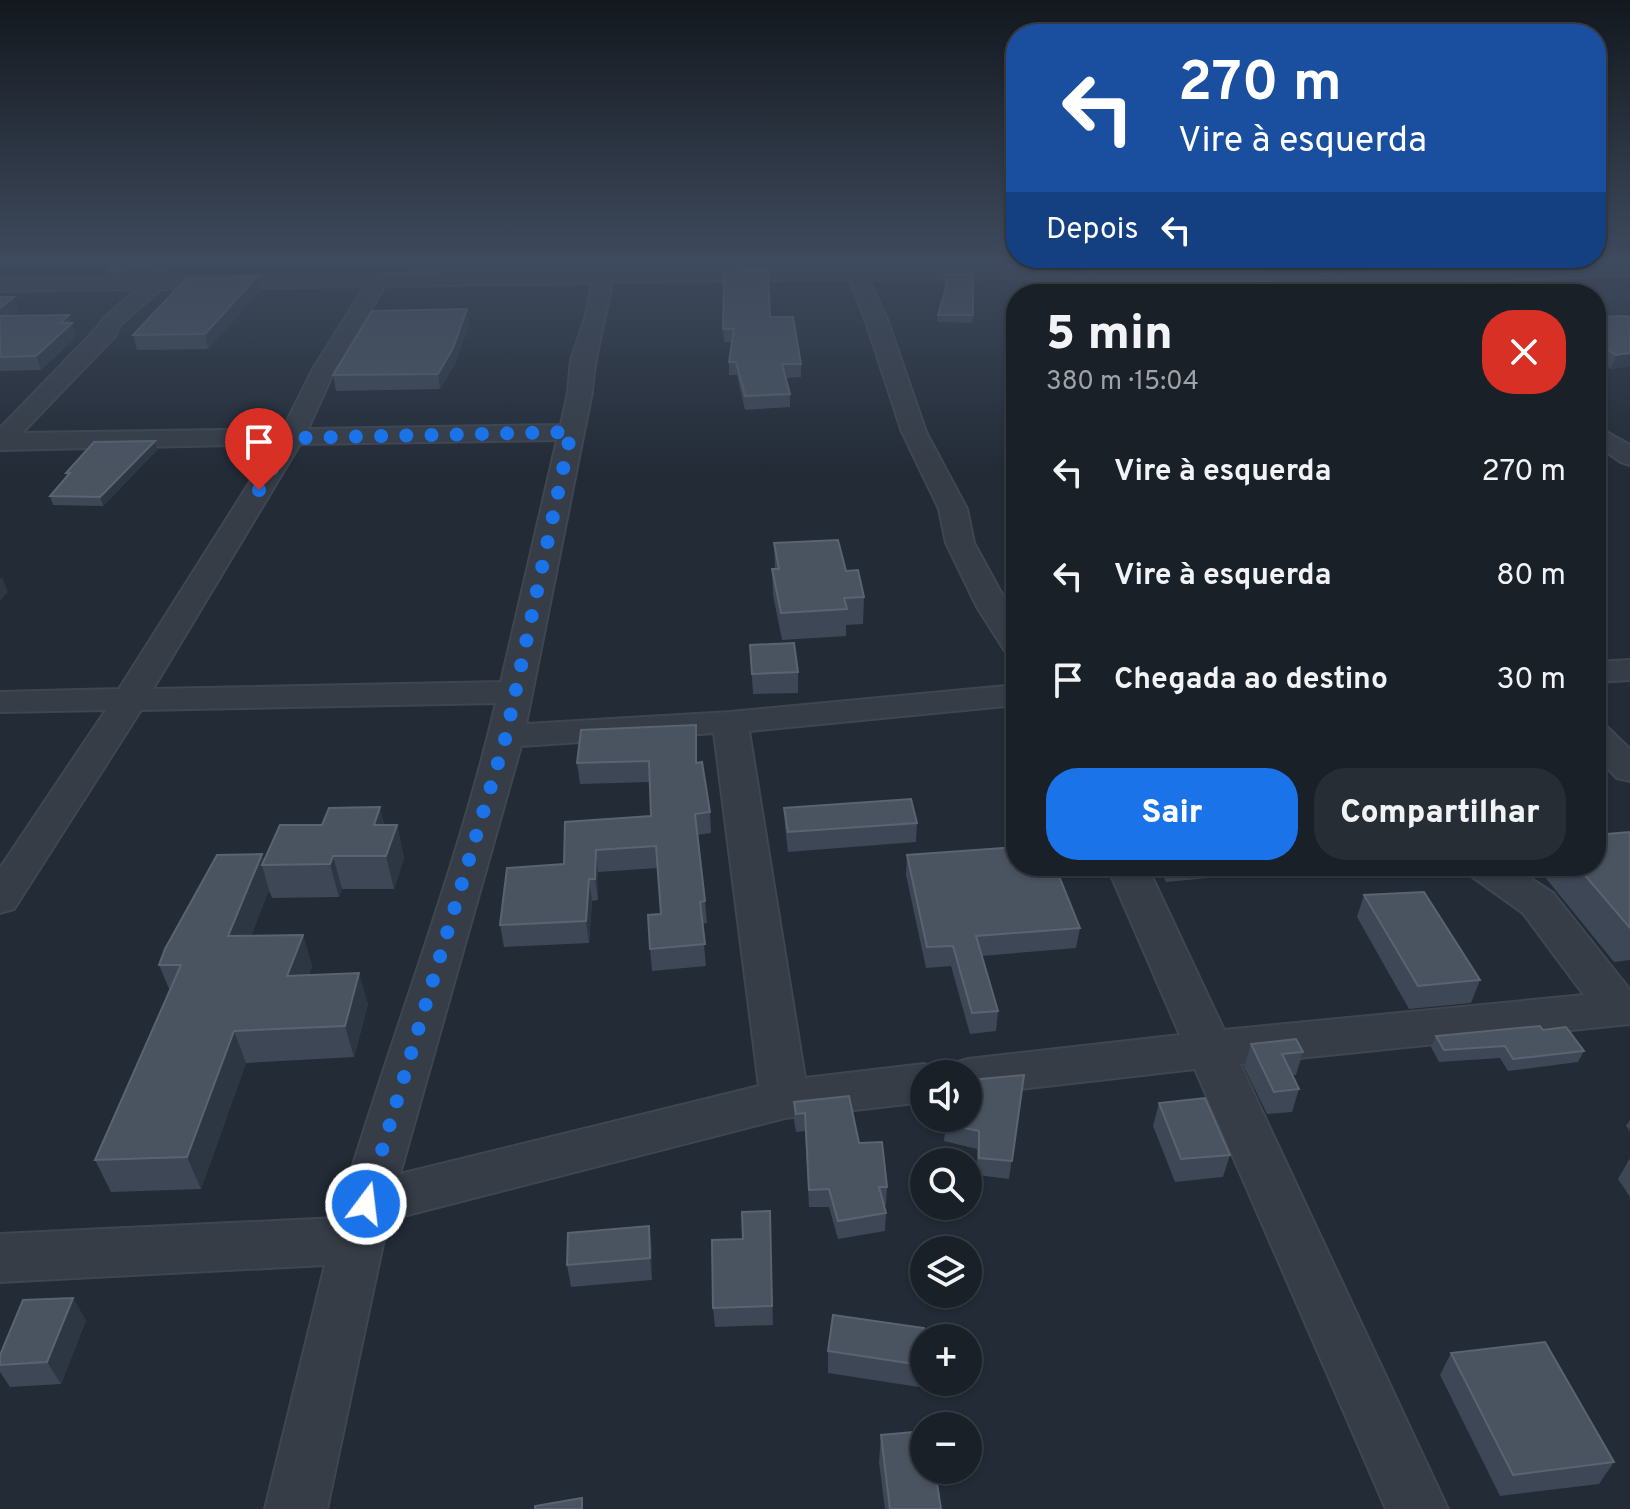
<!DOCTYPE html>
<html lang="pt">
<head>
<meta charset="utf-8">
<style>
	body { margin:0; font-family:Overpass,sans-serif; background:#272d34; color:#f1f3f6; height:100vh; display:flex; flex-direction:column; font-size:30px; white-space:nowrap }
	* { box-sizing:border-box; margin:0 }
	p { font-size:26px; color:#9fa3a8 }
	.icon { flex:none; width:44px; height:44px; fill:none; stroke:currentColor; stroke-width:2; stroke-linecap:round; stroke-linejoin:round }
	.map { position:relative; flex:1; overflow:hidden }
	.drawer { position:absolute; left:1006px; top:284px; width:600px; height:592px; display:flex; flex-direction:column; background:#1a2028; border-radius:32px; box-shadow:0 2px 6px #0004,0 0 0 2px #383e45 }
	.drawer>* { flex:none }
	.hud { position:absolute; left:1006px; top:24px; width:600px; height:244px; border-radius:32px; box-shadow:0 2px 6px #0004,0 0 0 2px #383e45; background:#1a4fa0; color:#fff; overflow:hidden }
	.buttons { position:absolute; left:910px; top:1060px; display:grid; gap:16px }
	.buttons a { display:grid; place-items:center; width:72px; height:72px; border-radius:50%; background:#1a2028; box-shadow:0 2px 6px #0004,0 0 0 2px #383e45; font-size:40px }
	.pin { position:absolute; display:grid; place-items:center; width:68px; height:68px; color:#fff; margin:-82px -34px; border-radius:50% 50% 50% 0; rotate:-45deg; box-shadow:0 0 8px #0007 }
	.pin .icon { rotate:45deg }
	.me { position:absolute; width:88px; margin:-44px; rotate:15deg; stroke-linejoin:round; filter:drop-shadow(0 0 6px #0008) }
	.turn { display:flex; align-items:center; gap:28px; height:168px; padding:0 40px; font-size:36px }
	.turn .icon { width:104px; height:104px; stroke-width:2.5 }
	.turn b { display:block; font-size:56px; line-height:68px }
	.then { display:flex; align-items:center; height:76px; padding:0 40px; background:#0003; gap:16px; font-size:30px }
	.round { display:grid; place-items:center; flex:none; width:84px; height:84px; border-radius:32px; background:#272d34 }
	.summary { display:flex; align-items:center; justify-content:space-between; height:136px; padding:0 40px }
	h1 { font-size:48px; font-weight:800; line-height:60px }
	.primary-button { display:flex; gap:16px; margin-top:auto; padding:16px 40px }
	.primary-button a { flex:1; height:92px; border-radius:32px; background:#1a73e8; color:#fff; font-size:32px; font-weight:800; line-height:92px; text-align:center }
	.primary-button a+a { background:#272d34; color:#f1f3f6 }
	ul { padding:0; list-style:none }
	li { display:flex; align-items:center; gap:24px; height:104px; padding:0 40px }
	li div { flex:1 }
	li b { display:block; font-size:30px }
	li em { font-style:normal }
	.map>svg:first-child { display:block }
	.lines { fill:none; stroke-linecap:round; stroke-linejoin:round }
	.street-casing { stroke:#3f4650; stroke-width:4 }
	.street { fill:#363d47; fill-rule:evenodd }
	.wall { fill:#3e4755 }
	.shaded-wall { fill:#2d3744 }
	.building { fill:#4a5461; stroke:#5a6370; stroke-width:2 }
	.route { stroke:#1a73e8; stroke-width:14; stroke-dasharray:0 25.2 }
</style>
</head>
<body>
<div class="map">
<svg width="1630" height="1509" viewBox="0 0 1630 1509">
	<rect width="100%" height="100%" fill="#222b36"/>
	<g class="lines">
		<defs>
			<g id="street">
				<path d="M595 261H615L613 270 997 265C1022 266 1045 274 1069 275 1254 282 1445 270 1630 263V275L1398 284 1117 288 1064 287 1025 278 868 279 887 319 926 432 967 509 974 543 1016 620V654L1005 651 977 607 946 543 939 509 902 432 865 319 849 279 612 282C606 320 594 354 592 392L526 724 730 712 1016 685V705L749 731 805 1078 924 1064 941 1070 943 1074H924V1102L785 1118 388 1220 327 1509H265L325 1265 0 1282V1234L337 1218C387 1046 455 877 496 703L141 710 14 909 0 913V868L106 710 0 712V692L119 689 274 444 0 450V428L97 328 104 318 137 289 0 291V279L151 277 163 271 173 277 594 271ZM592 283 585 319 571 360 568 392 561 425 308 429 335 369 385 286ZM365 286 313 369 283 429 22 433 115 336 120 325 161 289ZM557 440 501 682 153 689 300 444ZM714 733 759 1086 400 1174 521 746Z"/>
				<path d="M1596 426 1630 445V465L1621 462 1596 445Z"/>
				<path d="M1630 660V680L1596 682V662Z"/>
				<path d="M1596 724 1608 728 1630 749V781L1617 778 1596 756Z"/>
				<path d="M1107 866H1147L1224 1030 1584 995 1523 913 1470 875 1464 866H1512L1553 893 1630 990V1024L1240 1064 1448 1509H1386L1195 1069 968 1095V1074H946L951 1064 968 1059 1180 1035Z"/>
			</g>
		</defs>
		<use href="#street" class="street-casing"/>
		<use href="#street" class="street"/>
	</g>
	<g class="wall">
		<path d="M106 261H150L144 266H131L123 274 110 275Z"/>
		<path d="M735 261H768V265H736Z"/>
		<path d="M938 261H972V262L938 263Z"/>
		<path d="M1066 261H1265L1263 263 1265 266 1264 273H1090L1082 269 1083 263Z"/>
		<path d="M1401 261H1517L1516 265 1413 269Z"/>
		<path d="M944 274 973 315 972 323 937 322 938 315 946 289 944 282Z"/>
		<path d="M1089 283 1280 293 1303 294H1088Z"/>
		<path d="M260 291 208 349 137 350 133 335Z"/>
		<path d="M0 297 19 310 12 316 69 315 76 337 41 370 0 371Z"/>
		<path d="M770 317 801 364V377L785 378 790 394V407L745 410 737 375H729V362L732 342H724L723 329Z"/>
		<path d="M1596 317H1630V366L1611 369 1596 359Z"/>
		<path d="M469 324 455 363 440 389 336 391 333 375Z"/>
		<path d="M157 450 103 506 53 505 50 496 67 477 66 473Z"/>
		<path d="M774 543 846 571 864 597 863 624 846 625V636L782 640 773 595 772 569H775Z"/>
		<path d="M750 645 798 672V693L753 694Z"/>
		<path d="M696 725 697 763 710 812 711 833 697 835 705 901 707 923 702 924 706 966 652 971 650 949 661 914 658 868 598 872V900L592 901 589 943 504 947 500 925 564 864 651 816 650 782 580 784 577 763Z"/>
		<path d="M784 808 917 823 916 842 788 852 785 827Z"/>
		<path d="M385 825H397L404 858 394 889H342L339 897 272 898 269 890 251 936 303 935 312 966 309 975 368 1004 354 1057 246 1063 201 1189 111 1192 95 1160 170 991 159 965 262 854 264 861Z"/>
		<path d="M1630 832V960L1614 962 1540 871 1542 866H1596Z"/>
		<path d="M907 855 1080 928 1076 948 982 956 998 1011 996 1031 970 1034 951 966 926 968 906 875Z"/>
		<path d="M1158 866H1254L1252 874 1166 882Z"/>
		<path d="M1320 866H1392L1389 876 1322 872Z"/>
		<path d="M1364 895 1480 980 1471 1003 1409 1009 1357 917Z"/>
		<path d="M1543 1030 1584 1051 1578 1062 1508 1071 1500 1058 1439 1062 1431 1047 1436 1036Z"/>
		<path d="M1251 1044 1303 1052 1296 1075H1292L1299 1089 1292 1112 1267 1114 1244 1067Z"/>
		<path d="M1024 1075 1009 1179 977 1175V1149L944 1141 946 1124 970 1080Z"/>
		<path d="M794 1102 859 1143 887 1187 886 1205H884L886 1213 885 1231 838 1239 829 1207H809L805 1131 796 1132 794 1120Z"/>
		<path d="M1159 1103 1230 1155 1223 1177 1175 1182 1153 1126Z"/>
		<path d="M1630 1120V1131L1626 1126Z"/>
		<path d="M1630 1158V1197L1618 1179Z"/>
		<path d="M770 1211 773 1325 715 1327 713 1308 743 1239Z"/>
		<path d="M652 1248V1280L571 1287 567 1265Z"/>
		<path d="M86 1320 61 1384 10 1387 0 1372V1355Z"/>
		<path d="M924 1328 919 1387 828 1373V1351Z"/>
		<path d="M1451 1353 1614 1462 1599 1484 1500 1496 1440 1375Z"/>
		<path d="M881 1435 941 1509H885L879 1462Z"/>
	</g>
	<g class="shaded-wall">
		<path d="M120 261H130L131 266 123 274 119 262Z"/>
		<path d="M257 277 260 291 208 349 205 334Z"/>
		<path d="M14 297 19 310 0 325V308Z"/>
		<path d="M467 309 469 324 455 363 440 389 438 374Z"/>
		<path d="M69 315 76 337 41 370 36 356 60 323Z"/>
		<path d="M1630 353V366L1611 369 1616 355Z"/>
		<path d="M155 441 157 450 103 506 100 497Z"/>
		<path d="M2 577 8 592 0 601V579Z"/>
		<path d="M380 807 388 839 382 858 374 825Z"/>
		<path d="M397 825 404 858 394 889 386 856Z"/>
		<path d="M596 850 598 872V900L595 879Z"/>
		<path d="M262 854 265 865H262L269 890 239 968 228 936Z"/>
		<path d="M333 856 342 889 339 897 330 864Z"/>
		<path d="M589 879 592 901 589 943 586 921Z"/>
		<path d="M303 935 312 966 297 1008 287 976Z"/>
		<path d="M359 973 368 1004 354 1057 345 1026Z"/>
		<path d="M234 1031 246 1063 201 1189 187 1157Z"/>
		<path d="M649 1226 652 1248V1280L650 1258Z"/>
		<path d="M73 1298 86 1320 61 1384 47 1362Z"/>
	</g>
	<g class="building">
		<path d="M1084 261H1262L1265 266 1091 265 1083 262Z"/>
		<path d="M768 271 770 317H793L801 364H782L790 394 745 396 736 362H729L734 329H723L724 272Z"/>
		<path d="M944 274H973V315H938L947 284Z"/>
		<path d="M257 277 205 334 133 335 187 278Z"/>
		<path d="M1274 282 1280 293 1303 294H1112L1088 290 1089 283Z"/>
		<path d="M0 297H14L0 308Z"/>
		<path d="M467 309 453 348 438 374 333 375 372 311Z"/>
		<path d="M69 315 60 323H72L36 356 0 357V316Z"/>
		<path d="M1627 316 1630 317V353L1616 355 1596 342V317Z"/>
		<path d="M155 441 100 497 50 496 70 473H66L94 442Z"/>
		<path d="M838 540 846 571 858 570 864 597 844 598 847 609 781 613 772 569H779L774 543Z"/>
		<path d="M794 643 798 672 752 674 750 645Z"/>
		<path d="M696 725V763L702 762 710 812 695 814 705 901 700 902 705 944 650 949 648 915 661 914 656 846 596 850 595 879H589L586 921 500 925 507 868 564 864 565 822 651 816 649 761 577 763 581 730Z"/>
		<path d="M911 799 917 823 788 832 784 808Z"/>
		<path d="M380 807 374 825H397L386 856H333L330 864 262 865 280 825H322L329 808Z"/>
		<path d="M1630 832V928L1577 866H1596V835Z"/>
		<path d="M1016 847V866H1055L1080 928 976 936 998 1011 972 1013 953 946 927 947 907 855Z"/>
		<path d="M262 854 228 936 303 935 287 976 359 973 345 1026 234 1031 187 1157 95 1160 181 965H159L165 949 217 855Z"/>
		<path d="M1424 892 1480 980 1418 986 1364 895Z"/>
		<path d="M1540 1026 1543 1030 1566 1027 1584 1051 1513 1059 1505 1046 1444 1050 1436 1036Z"/>
		<path d="M1296 1039 1303 1052 1282 1054 1299 1089 1274 1092 1251 1044Z"/>
		<path d="M961 1069H967L970 1080 1024 1075 1012 1161 979 1158V1131L946 1124 947 1118H968V1074H959Z"/>
		<path d="M849 1096 859 1143 882 1142 887 1187H879L886 1213 838 1221 829 1189 809 1190 805 1113 796 1114 794 1102Z"/>
		<path d="M1205 1098 1230 1155 1181 1159 1159 1103Z"/>
		<path d="M770 1211 772 1306 713 1308 712 1240 743 1239 742 1212Z"/>
		<path d="M649 1226 650 1258 567 1265 568 1233Z"/>
		<path d="M73 1298 47 1362 0 1365V1355L23 1300Z"/>
		<path d="M833 1315 924 1328 921 1365 828 1351Z"/>
		<path d="M1545 1342 1614 1462 1513 1475 1451 1353Z"/>
		<path d="M924 1431V1470H935L941 1509H890L881 1435Z"/>
		<path d="M582 1498V1509H535V1506Z"/>
	</g>
	<linearGradient id="sky" x2="0" y2="1"><stop stop-color="#13181e"/><stop offset="0.55" stop-color="#3e4a5d"/><stop offset="1" stop-color="#3e4a5d" stop-opacity="0"/></linearGradient>
	<rect width="1630" height="472" fill="url(#sky)"/>
	<g class="lines">
		<path class="route" d="M259 490 291 438 571 432 506 736 366 1204"/>
	</g>
</svg>
<div class="buttons">
<a><svg class="icon" aria-label="sound" viewBox="0 0 24 24"><path d="M4 9h4l5-4v14l-5-4H4zM17 9q2 3 0 6"/></svg></a>
<a><svg class="icon" aria-label="search" viewBox="0 0 24 24"><circle cx="10" cy="10" r="6"/><path d="M15 15l6 6"/></svg></a>
<a><svg class="icon" aria-label="layers" viewBox="0 0 24 24"><path d="M12 4l9 5-9 5-9-5zM3 14l9 5 9-5"/></svg></a>
<a>+</a>
<a>−</a>
</div>
<div class="pin" style="left:259px;top:490px;background:#d93025"><svg class="icon" aria-label="arrive" viewBox="0 0 24 24"><path d="M6 21V4h12l-3 4 3 4H6"/></svg></div>
<svg class="me" style="left:366px;top:1204px" viewBox="-20 -20 40 40"><circle r="17" fill="#1a73e8" stroke="#fff" stroke-width="3"/><path d="M0-11L8 9 0 5-8 9z" fill="#fff"/></svg>
<div class="hud">
<div class="turn"><svg class="icon" aria-label="left" viewBox="0 0 24 24"><path d="M17 20v-9H6M10 6l-5 5 5 5"/></svg><div><b>270 m</b>Vire à esquerda</div></div>
<div class="then">Depois<svg class="icon" aria-label="left" viewBox="0 0 24 24"><path d="M17 20v-9H6M10 6l-5 5 5 5"/></svg></div>
</div>
<section class="drawer">
<div class="summary"><div><h1>5 min</h1><p>380 m · 15:04</p></div><a class="round" style="background:#d93025;color:#fff"><svg class="icon" aria-label="close" viewBox="0 0 24 24"><path d="M6 6l12 12M18 6L6 18"/></svg></a></div>
<ul>
<li><svg class="icon" aria-label="left" viewBox="0 0 24 24"><path d="M17 20v-9H6M10 6l-5 5 5 5"/></svg><div><b>Vire à esquerda</b></div><em>270 m</em></li>
<li><svg class="icon" aria-label="left" viewBox="0 0 24 24"><path d="M17 20v-9H6M10 6l-5 5 5 5"/></svg><div><b>Vire à esquerda</b></div><em>80 m</em></li>
<li><svg class="icon" aria-label="arrive" viewBox="0 0 24 24"><path d="M6 21V4h12l-3 4 3 4H6"/></svg><div><b>Chegada ao destino</b></div><em>30 m</em></li>
</ul>
<div class="primary-button"><a>Sair</a><a>Compartilhar</a></div>
</section>
</div>
</body>
</html>
